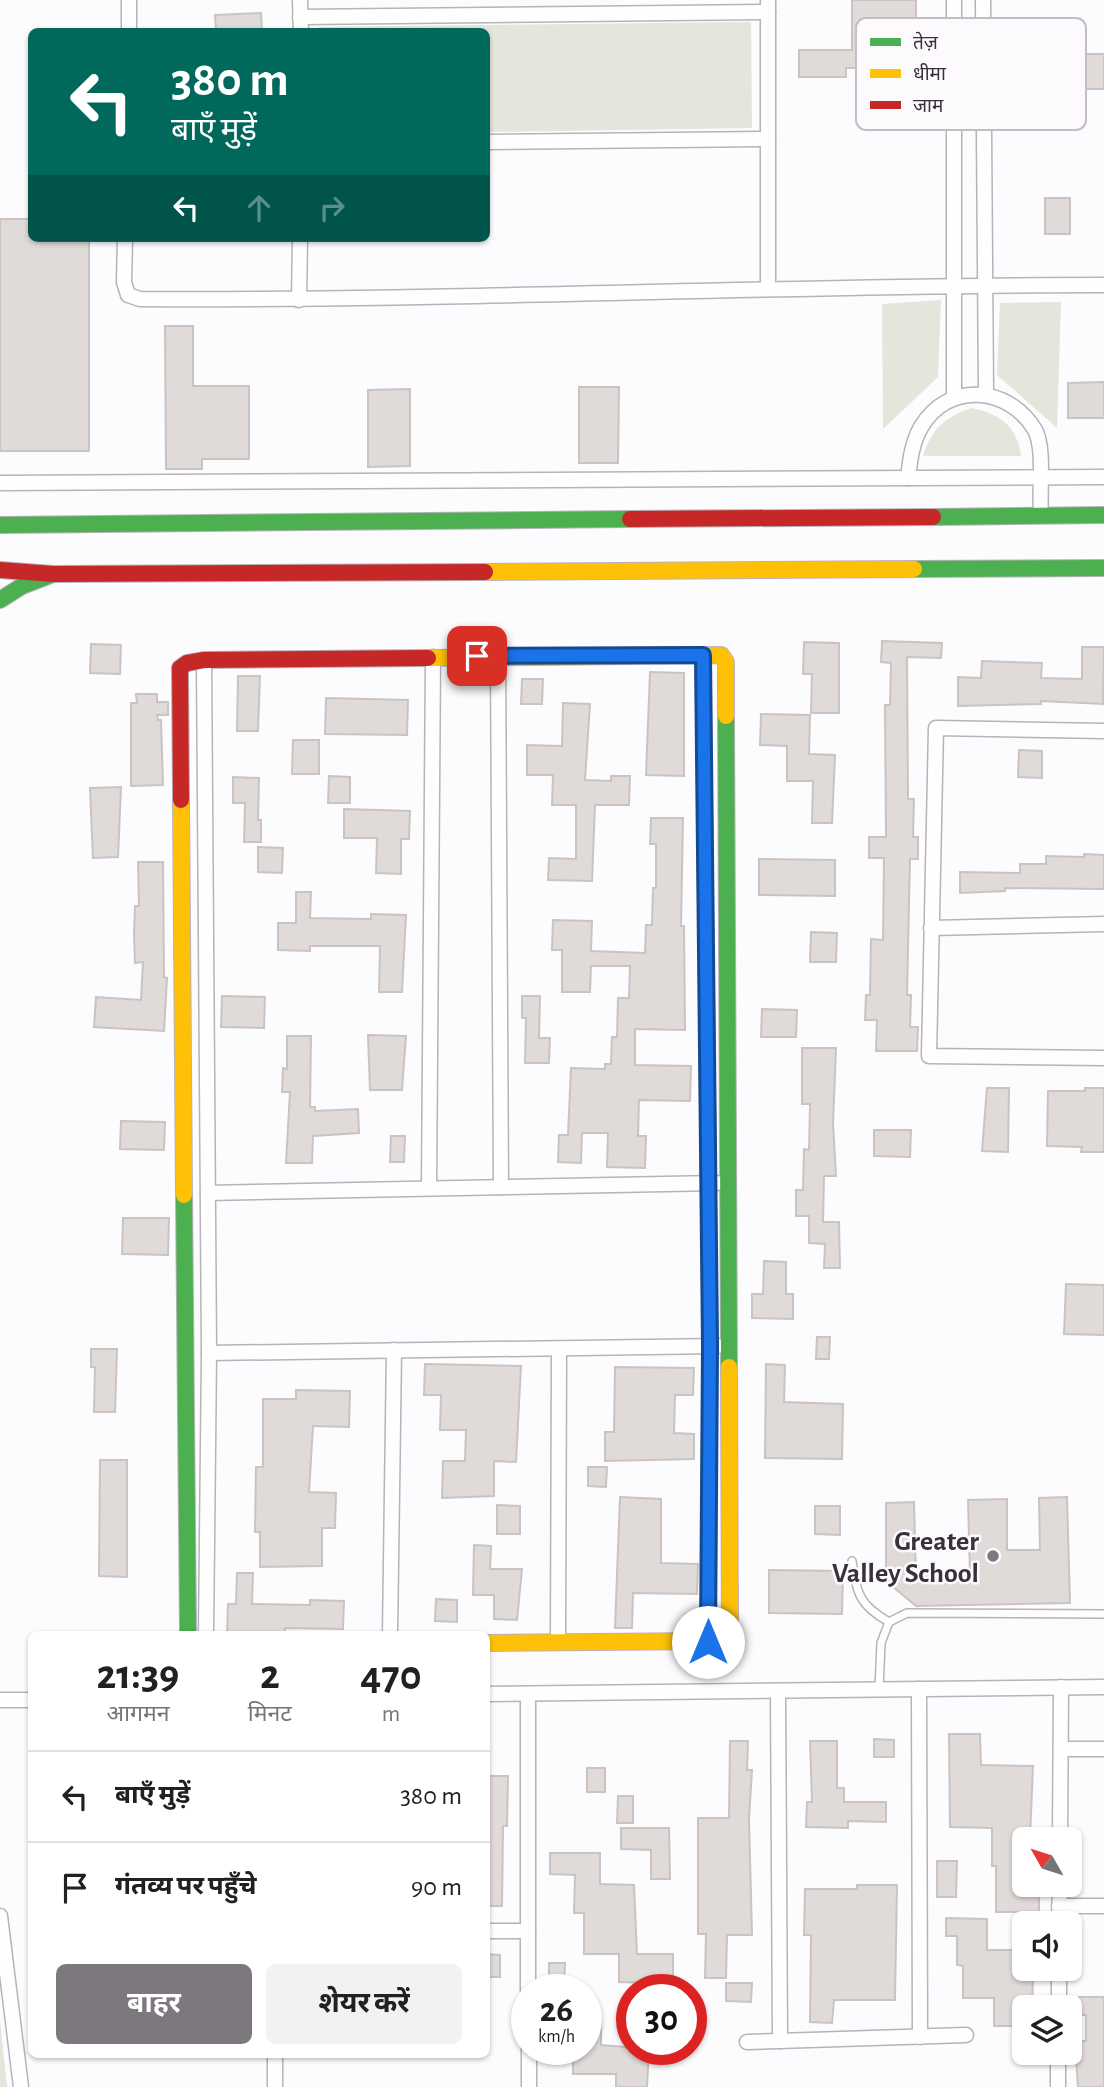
<!DOCTYPE html>
<html lang="hi">
<head>
<meta charset="utf-8">
<style>
	body { margin:0; font-family:"Alegreya Sans","Noto Sans Devanagari",sans-serif; background:#f2f2f2; color:#202124; height:100vh; display:flex; flex-direction:column; font-size:26px; white-space:nowrap }
	* { box-sizing:border-box; margin:0 }
	p { font-size:23px; color:#757577 }
	.icon { flex:none; width:38px; height:38px; fill:none; stroke:currentColor; stroke-width:2; stroke-linecap:round; stroke-linejoin:round }
	.map { position:relative; flex:1; overflow:hidden }
	.side { position:absolute; left:28px; top:1631px; width:462px; height:427px; display:flex; flex-direction:column; background:#fff; border-radius:10px; box-shadow:0 2px 5px #0004 }
	.side>* { flex:none }
	.top-card { position:absolute; left:28px; top:28px; width:462px; height:214px; border-radius:10px; box-shadow:0 2px 5px #0004; background:#00695c; color:#fff; overflow:hidden }
	.needle { width:46px; rotate:309deg }
	.fabs { position:absolute; left:1012px; top:1827px; display:grid; gap:14px }
	.fabs a { display:grid; place-items:center; width:70px; height:70px; border-radius:10px; background:#fff; box-shadow:0 2px 5px #0004; font-size:35px }
	.speed { position:absolute; left:511px; top:1974px; display:flex; gap:14px; font-size:35px; font-weight:700; text-align:center }
	.speed>* { display:grid; place-content:center; width:91px; height:91px; border-radius:50%; background:#fff; box-shadow:0 2px 5px #0004; line-height:1 }
	.speed small { font-size:18px; font-weight:400 }
	.speed .limit { border:10px solid #d22; background:#fff; color:#111 }
	.pin { position:absolute; display:grid; place-items:center; width:60px; height:60px; color:#fff; margin:-30px; border-radius:14px; box-shadow:0 4px 10px #0006 }
	.me { position:absolute; width:77px; margin:-38px; rotate:0deg; stroke-linejoin:round; filter:drop-shadow(0 0 5px #0008) }
	.turn { display:flex; align-items:center; gap:24px; height:147px; padding:0 28px; font-size:32px }
	.turn .icon { width:91px; height:91px; stroke-width:2.5 }
	.turn b { display:block; font-size:49px; line-height:60px }
	.lanes { display:flex; align-items:center; height:66px; padding:0 28px; background:#0003; justify-content:center; gap:35px; direction:ltr }
	.lanes .off { opacity:.35 }
	.eta { display:flex; justify-content:space-evenly; align-items:center; height:119px; text-align:center }
	.eta b { font-size:42px; font-weight:700; line-height:49px }
	.primary-button { display:flex; gap:14px; margin-top:auto; padding:14px 28px }
	.primary-button a { flex:1; height:80px; border-radius:10px; background:#7d787e; color:#fff; font-size:28px; font-weight:700; line-height:80px; text-align:center }
	.primary-button a+a { background:#f2f2f2; color:#202124 }
	ul { padding:0; list-style:none }
	li { display:flex; align-items:center; gap:21px; height:91px; padding:0 28px; border-top:2px solid #e0e0e0 }
	li div { flex:1 }
	li b { display:block; font-size:26px }
	li em { font-style:normal }
	.map>svg:first-child { display:block }
	.green { fill:#e4e5db }
	.building { fill:#e0dad8; stroke:#c9c4c3; stroke-width:2 }
	.lines { fill:none; stroke-linecap:round; stroke-linejoin:round }
	.lane-casing { stroke:#b7b3b8; stroke-width:10 }
	.street-casing { stroke:#b7b3b8; stroke-width:17 }
	.fast-casing { stroke:#b7b3b8; stroke-width:18 }
	.slow-casing { stroke:#b7b3b8; stroke-width:18 }
	.jam-casing { stroke:#b7b3b8; stroke-width:18 }
	.lane { stroke:#fffeff; stroke-width:7 }
	.street { stroke:#fffeff; stroke-width:14 }
	.fast { stroke:#4caf50; stroke-width:16 }
	.slow { stroke:#ffc107; stroke-width:16 }
	.jam { stroke:#c62828; stroke-width:16 }
	.route-casing { stroke:#114b97; stroke-width:18 }
	.route { stroke:#1a73e8; stroke-width:12 }
	.poi-dot { fill:#7d787e; stroke:#fdfafe; stroke-width:2.5 }
	.labels { text-anchor:middle; stroke-width:5; stroke-linejoin:round; paint-order:stroke }
	.poi-label { font-size:28px; font-weight:bold; fill:#383139; stroke:#fdfafe; text-anchor:end }
	.key { fill:#fdfafe; stroke:#c2bec3; stroke-width:2 }
	.key-label { font-size:19px; fill:#383139 }
</style>
</head>
<body>
<div class="map">
<svg width="1104" height="2087" viewBox="0 0 1104 2087">
	<rect width="100%" height="100%" fill="#fcfbfd"/>
	<g class="green">
		<path d="M751 22 752 128 487 132 486 32 318 31V27Z"/>
		<path d="M941 300 938 377 883 429 882 304Z"/>
		<path d="M1061 302 1057 428 997 375 1000 303Z"/>
		<path d="M972 408C1000 414 1017 426 1021 456H923C931 429 945 417 972 408Z"/>
		<path d="M0 2020 7 2087H0Z"/>
	</g>
	<g class="building">
		<path d="M852 0H916V31H884V68H846V77H799V50H852Z"/>
		<path d="M261 13 262 32H216L215 15Z"/>
		<rect x="1072" y="54" width="32" height="35"/>
		<rect x="1045" y="198" width="25" height="36"/>
		<path d="M0 219H32V238H89V451H0Z"/>
		<path d="M165 326H193V386H249V459H202V469H166Z"/>
		<path d="M1104 382V418H1068V383Z"/>
		<path d="M579 387H619L618 463H579Z"/>
		<path d="M410 389V466L368 467V390Z"/>
		<path d="M882 641 942 643 941 658 907 657 908 799H914L913 837H918V859H910L907 995H911L910 1027H918L917 1051H876L877 1020H865L866 995H870L871 939 883 940 884 858H869V837H886L885 705H890L891 663 881 662Z"/>
		<path d="M804 642 839 643V713H811L812 674H803Z"/>
		<path d="M91 644 121 645 120 674 90 673Z"/>
		<path d="M1082 647H1104L1103 704 1041 701V704L958 706V677L981 678 982 661 1042 663 1041 678 1082 679Z"/>
		<path d="M650 672 684 673V776L646 775Z"/>
		<path d="M238 676H260L258 731H237Z"/>
		<path d="M522 679H543L542 704H521Z"/>
		<path d="M136 694H157V702H168V715H157L158 720H161L163 785 131 786V703H137Z"/>
		<path d="M326 698 408 700 407 735 325 734Z"/>
		<path d="M563 703 590 704 585 780 611 781V776H630L629 805H595L592 881 548 880 549 858 576 859V805H552L553 775H527V745L562 746Z"/>
		<path d="M761 714 810 715 809 754 835 755 832 823H812L813 781H787V746L760 745Z"/>
		<path d="M293 740H319V774H292Z"/>
		<path d="M1019 750 1042 751V778L1018 777Z"/>
		<path d="M329 776 350 777V803H328Z"/>
		<path d="M233 777 259 778 258 820H261V842H244L245 803H233Z"/>
		<path d="M121 787 118 857 93 858 90 788Z"/>
		<path d="M344 809 410 811 409 839H401V874L376 873 377 838H344Z"/>
		<path d="M651 818H683L681 926H684L685 1030 635 1029V1065L691 1066 690 1101 639 1100 638 1136H646L645 1168 607 1167 608 1133H582L581 1163 558 1162 559 1135H568L571 1068 605 1069V1064H611L612 1037H617L618 998H629L630 966H591L590 992H562V950H552L553 920 592 921 591 951 645 953 646 925H652L653 888H656V844H650Z"/>
		<path d="M258 847 283 848 282 873 258 872Z"/>
		<path d="M1084 854 1104 855V889L1005 888V891L960 893V872L1020 873V864H1046V856L1084 857Z"/>
		<path d="M759 859 835 860V896L759 895Z"/>
		<path d="M138 862H163L164 977 167 978 164 1031 94 1027 96 997 141 1000 143 962 135 963 134 934 135 906H139Z"/>
		<path d="M296 892H311L310 918 371 919V914L406 915 402 992H379L380 946H310V951L278 950V923H296Z"/>
		<path d="M811 932 837 933 836 962H810Z"/>
		<path d="M222 996 265 997 264 1028 221 1027Z"/>
		<path d="M522 996H540L539 1038H550L549 1063H525L526 1018H522Z"/>
		<path d="M762 1009 797 1010 796 1037H761Z"/>
		<path d="M368 1035 406 1036 402 1090H370Z"/>
		<path d="M287 1036H311L310 1107H315V1111L358 1109 359 1133 313 1136 312 1163H286L290 1092H282L283 1068 287 1069Z"/>
		<path d="M802 1048H836L833 1123 836 1176H824L823 1222H839L840 1268H824L825 1244 809 1243V1216H796V1190H803L804 1149 809 1150 810 1104H802Z"/>
		<path d="M987 1088H1009L1008 1152 982 1151Z"/>
		<path d="M1085 1088H1104V1152H1081L1082 1147 1047 1146 1048 1091H1085Z"/>
		<path d="M121 1121 165 1122 164 1150 120 1149Z"/>
		<path d="M874 1130H911L910 1157 874 1156Z"/>
		<path d="M391 1136H405L404 1162H390Z"/>
		<path d="M123 1218H169L168 1255 122 1254Z"/>
		<path d="M764 1261 786 1262V1294H793V1319L752 1318V1294H763Z"/>
		<path d="M1066 1284 1104 1285V1335L1064 1334Z"/>
		<path d="M817 1337H830L829 1359H816Z"/>
		<path d="M91 1349H117L115 1412H94L95 1367H91Z"/>
		<path d="M425 1364 521 1366 516 1462 494 1461V1496L442 1498 443 1461H465L466 1430H440L441 1395H424Z"/>
		<path d="M766 1364 785 1365 784 1402 843 1404 842 1459 765 1458Z"/>
		<path d="M615 1367 694 1368 693 1395H675L674 1433 694 1434V1459L605 1461V1432H614Z"/>
		<path d="M296 1390 350 1391 349 1427 313 1426 309 1492 336 1493 335 1528H322V1566L260 1567V1532H255L256 1467H263V1399H296Z"/>
		<path d="M100 1460H127V1577L99 1576Z"/>
		<path d="M588 1467H607L606 1487 588 1486Z"/>
		<path d="M620 1497 661 1499V1563L698 1564 697 1594 633 1593 632 1628H615Z"/>
		<path d="M1067 1497 1070 1603 916 1606 886 1581V1503L914 1502 916 1577 970 1575 968 1500 1007 1499V1550H1040L1039 1498Z"/>
		<path d="M497 1505 520 1506V1534H497Z"/>
		<path d="M815 1506H840V1535L815 1534Z"/>
		<path d="M474 1545 491 1546 490 1569H522L517 1620 494 1619V1595H473Z"/>
		<path d="M769 1570 843 1571 842 1614 769 1613Z"/>
		<path d="M237 1573H253L252 1604 310 1605V1600L344 1601 343 1629 285 1628V1634H227L228 1604H236Z"/>
		<path d="M436 1599 457 1600V1622L435 1621Z"/>
		<path d="M949 1734H980L981 1765 1033 1766 1030 1839H1024V1890H1039V1912H996V1866H992V1828L950 1827Z"/>
		<path d="M874 1739 894 1740V1757H874Z"/>
		<path d="M730 1741H748L747 1770H752L749 1818 752 1935H727L726 1978H705L706 1934H698V1818H729Z"/>
		<path d="M810 1741H837V1788H844V1802H886V1822L848 1821V1828L806 1827 807 1802H812Z"/>
		<rect x="587" y="1768" width="18" height="24"/>
		<path d="M486 1776H508L507 1826H503L502 1906H486Z"/>
		<path d="M618 1796H633V1823H617Z"/>
		<path d="M621 1828H669L670 1879H651V1850L621 1849Z"/>
		<path d="M550 1853H600V1884L634 1885 637 1954H673V1983H669V1990H650V1983L619 1982V1954H584V1913H574L575 1875 550 1874Z"/>
		<path d="M937 1861H957L956 1897H937Z"/>
		<path d="M857 1885H897L895 2000H834L832 2023 810 2022 811 1935H804L805 1889H857Z"/>
		<path d="M946 1918 987 1919V1950H1024V1969H1030V1978H1033L1032 2007H1024V2026H994V1998H963V1966L957 1965V1936H946Z"/>
		<path d="M486 1954 500 1955V1977H486Z"/>
		<path d="M549 1963H565L564 1990H549Z"/>
		<path d="M726 1983H752L751 2002 726 2001Z"/>
		<path d="M1079 1997H1104V2087H1078L1075 2041H1086V2015H1079Z"/>
		<path d="M586 2019H601V2045L649 2049 647 2087H616V2074H573V2049L586 2050Z"/>
	</g>
	<g class="lines">
		<defs>
			<g id="lane">
				<path d="M852 1561C857 1594 859 1605 889 1622"/>
				<path d="M879 1689 881 1643 889 1622 907 1613 1104 1614"/>
			</g>
			<g id="street">
				<path d="M300 0 301 32"/>
				<path d="M983 0 986 394"/>
				<path d="M300 17 768 12"/>
				<path d="M129 32V0"/>
				<path d="M486 142 768 139"/>
				<path d="M125 238 124 282 128 295 140 299C461 301 783 285 1104 285"/>
				<path d="M768 288V0"/>
				<path d="M299 300 300 238"/>
				<path d="M954 398V0"/>
				<path d="M908 478C910 460 912 443 921 427 948 381 1009 386 1035 430 1045 448 1039 491 1041 514"/>
				<path d="M0 483 1104 477"/>
				<path d="M703 655 710 1346 708 1641"/>
				<path d="M498 656 501 1187"/>
				<path d="M204 660 209 1353 206 1634"/>
				<path d="M1104 731 936 728 929 1056 1104 1058"/>
				<path d="M931 928 1104 924"/>
				<path d="M429 1188 433 657"/>
				<path d="M208 1193 717 1183"/>
				<path d="M209 1353 718 1346"/>
				<path d="M390 1634 394 1350"/>
				<path d="M558 1642 559 1350"/>
				<path d="M919 1689 920 2037"/>
				<path d="M778 1691 780 2041"/>
				<path d="M486 1694 1104 1687"/>
				<path d="M528 1694V1990"/>
				<path d="M0 1700H32"/>
				<path d="M1061 1749H1104"/>
				<path d="M1060 1839 1061 1687"/>
				<path d="M1059 1906H1104"/>
				<path d="M0 1916 21 2087"/>
				<path d="M1059 1923 1060 1885"/>
				<path d="M486 1931H528"/>
				<path d="M1059 2007V1969"/>
				<path d="M747 2042 966 2035"/>
				<path d="M529 2049V2087"/>
				<path d="M275 2054V2087"/>
				<path d="M1058 2087V2053"/>
			</g>
			<g id="fast">
				<path d="M933 517 1104 515"/>
				<path d="M0 525 630 519"/>
				<path d="M914 569 1104 568"/>
				<path d="M0 600 22 586 53 574"/>
				<path d="M726 716 729 1367"/>
				<path d="M184 1195 188 1634"/>
			</g>
			<g id="slow">
				<path d="M485 572 914 569"/>
				<path d="M428 658 721 655 726 662V716"/>
				<path d="M181 800 184 1195"/>
				<path d="M486 1643 708 1641 724 1640 730 1635 729 1367"/>
			</g>
			<g id="jam">
				<path d="M630 519 933 517"/>
				<path d="M0 570 53 574 485 572"/>
				<path d="M181 800 180 668 187 663 204 660 428 658"/>
			</g>
		</defs>
		<use href="#lane" class="lane-casing"/>
		<use href="#street" class="street-casing"/>
		<use href="#fast" class="fast-casing"/>
		<use href="#slow" class="slow-casing"/>
		<use href="#jam" class="jam-casing"/>
		<use href="#lane" class="lane"/>
		<use href="#street" class="street"/>
		<use href="#fast" class="fast"/>
		<use href="#slow" class="slow"/>
		<use href="#jam" class="jam"/>
	</g>
	<g class="lines">
		<defs>
			<path id="route" d="M477 656 703 655 710 1346 708 1642"/>
		</defs>
		<use href="#route" class="route-casing"/>
		<use href="#route" class="route"/>
	</g>
	<circle class="poi-dot" cx="993" cy="1556" r="7"/>
	<g class="labels">
		<g class="poi-label">
			<text x="979" y="1550">Greater<tspan x="979" dy="32">Valley School</tspan></text>
		</g>
	</g>
	<rect x="856" y="18" width="230" height="112" rx="10" class="key"/>
	<rect x="870" y="38" width="31" height="8" fill="#4caf50"/>
	<rect x="870" y="69" width="31" height="9" fill="#ffc107"/>
	<rect x="870" y="101" width="31" height="8" fill="#c62828"/>
	<g class="key-label">
		<text x="913" y="49">तेज़</text>
		<text x="913" y="80">धीमा</text>
		<text x="913" y="112">जाम</text>
	</g>
</svg>
<div class="fabs">
<a><svg class="needle" viewBox="-14 -14 28 28"><path d="M0-13l5 13h-10z" fill="#e53935"/><path d="M0 13l5-13h-10z" fill="#757577"/></svg></a>
<a><svg class="icon" aria-label="sound" viewBox="0 0 24 24"><path d="M4 9h4l5-4v14l-5-4H4zM17 9q2 3 0 6"/></svg></a>
<a><svg class="icon" aria-label="layers" viewBox="0 0 24 24"><path d="M12 4l9 5-9 5-9-5zM3 14l9 5 9-5"/></svg></a>
</div>
<div class="speed"><div>26<small>km/h</small></div><div class="limit">30</div></div>
<div class="pin" style="left:477px;top:656px;background:#d93025"><svg class="icon" aria-label="arrive" viewBox="0 0 24 24"><path d="M6 21V4h12l-3 4 3 4H6"/></svg></div>
<svg class="me" style="left:708px;top:1642px" viewBox="-20 -20 40 40"><circle r="19" fill="#fff"/><path d="M0-13L10 11 0 6-10 11z" fill="#1a73e8"/></svg>
<div class="top-card">
<div class="turn"><svg class="icon" aria-label="left" viewBox="0 0 24 24"><path d="M17 20v-9H6M10 6l-5 5 5 5"/></svg><div><b>380 m</b>बाएँ मुड़ें</div></div>
<div class="lanes"><svg class="icon" aria-label="left" viewBox="0 0 24 24"><path d="M17 20v-9H6M10 6l-5 5 5 5"/></svg><svg class="icon off" aria-label="ahead" viewBox="0 0 24 24"><path d="M12 20V5M6 11l6-6 6 6"/></svg><svg class="icon off" aria-label="right" viewBox="0 0 24 24"><path d="M7 20v-9h11M14 6l5 5-5 5"/></svg></div>
</div>
<section class="side">
<div class="eta">
<div><b>21:39</b><p>आगमन</p></div>
<div><b>2</b><p>मिनट</p></div>
<div><b>470</b><p>m</p></div>
</div>
<ul>
<li><svg class="icon" aria-label="left" viewBox="0 0 24 24"><path d="M17 20v-9H6M10 6l-5 5 5 5"/></svg><div><b>बाएँ मुड़ें</b></div><em>380 m</em></li>
<li><svg class="icon" aria-label="arrive" viewBox="0 0 24 24"><path d="M6 21V4h12l-3 4 3 4H6"/></svg><div><b>गंतव्य पर पहुँचे</b></div><em>90 m</em></li>
</ul>
<div class="primary-button"><a>बाहर</a><a>शेयर करें</a></div>
</section>
</div>
</body>
</html>
